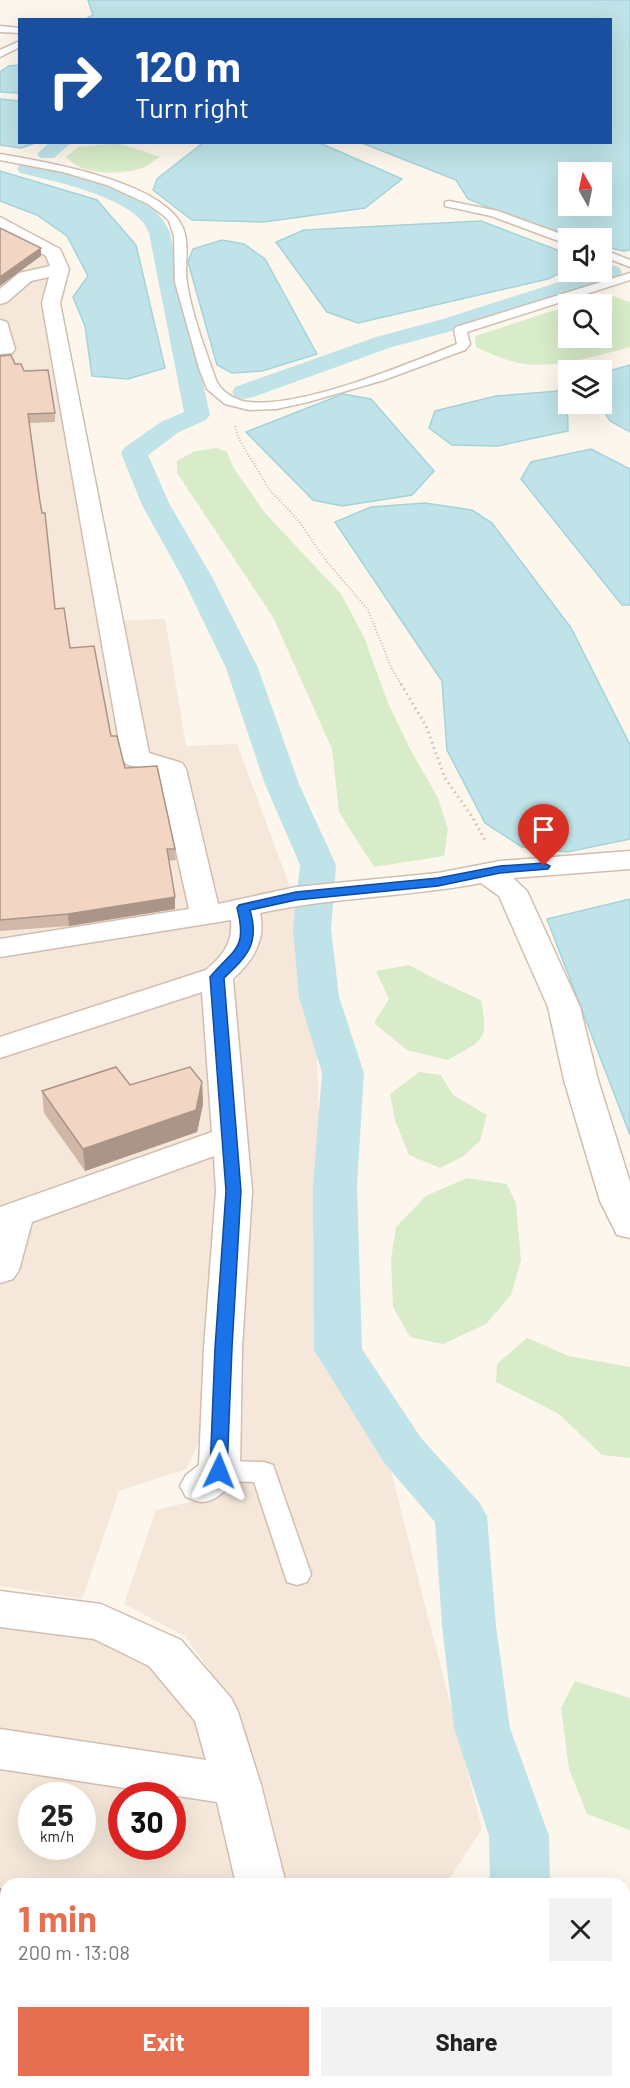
<!DOCTYPE html>
<html lang="en">
<head>
<meta charset="utf-8">
<style>
	body { margin:0; font-family:Barlow,sans-serif; background:#f2f2f2; color:#222; height:100vh; display:flex; flex-direction:column; font-size:22px; white-space:nowrap }
	* { box-sizing:border-box; margin:0 }
	p { font-size:20px; color:#767676 }
	.icon { flex:none; width:33px; height:33px; fill:none; stroke:currentColor; stroke-width:2; stroke-linecap:round; stroke-linejoin:round }
	.map { position:relative; flex:1; overflow:hidden }
	.sheet { position:absolute; left:0px; top:1878px; width:630px; height:210px; display:flex; flex-direction:column; background:#fff; border-radius:18px 18px 0 0; box-shadow:0 6px 24px #0002 }
	.sheet>* { flex:none }
	.guide { position:absolute; left:18px; top:18px; width:594px; height:126px; border-radius:0px; box-shadow:0 6px 24px #0002; background:#1a4fa0; color:#fff; overflow:hidden }
	.needle { width:39px; rotate:351deg }
	.buttons { position:absolute; left:558px; top:162px; display:grid; gap:12px }
	.buttons a { display:grid; place-items:center; width:54px; height:54px; border-radius:0px; background:#fff; box-shadow:0 6px 24px #0002; font-size:30px }
	.speed { position:absolute; left:18px; top:1782px; display:flex; gap:12px; font-size:30px; font-weight:700; text-align:center }
	.speed>* { display:grid; place-content:center; width:78px; height:78px; border-radius:50%; background:#fff; box-shadow:0 6px 24px #0002; line-height:1 }
	.speed small { font-size:15px; font-weight:400 }
	.speed .limit { border:9px solid #d22; background:#fff; color:#111 }
	.pin { position:absolute; display:grid; place-items:center; width:51px; height:51px; color:#fff; margin:-62px -26px; border-radius:50% 50% 50% 0; rotate:-45deg; box-shadow:0 0 6px #0007 }
	.pin .icon { rotate:45deg }
	.me { position:absolute; width:66px; margin:-33px; rotate:2deg; stroke-linejoin:round; filter:drop-shadow(0 0 4px #0008) }
	.turn { display:flex; align-items:center; gap:21px; height:126px; padding:0 18px; font-size:27px }
	.turn .icon { width:78px; height:78px; stroke-width:2.5 }
	.turn b { display:block; font-size:42px; line-height:51px }
	.round { display:grid; place-items:center; flex:none; width:63px; height:63px; border-radius:0px; background:#f2f2f2 }
	.head { display:flex; align-items:center; justify-content:space-between; height:102px; padding:0 18px }
	h1 { font-size:36px; font-weight:700; line-height:45px; color:#e76f51 }
	.action { display:flex; gap:12px; margin-top:auto; padding:12px 18px }
	.action a { flex:1; height:69px; border-radius:0px; background:#e76f51; color:#fff; font-size:24px; font-weight:700; line-height:69px; text-align:center }
	.action a+a { background:#f2f2f2; color:#222 }
	.map>svg:first-child { display:block }
	.residential { fill:#f5e8da; fill-rule:evenodd }
	.green { fill:#d8ecc9 }
	.water { fill:#bfe3e8; stroke:#a5d3da; stroke-width:1.5; fill-rule:evenodd }
	.lines { fill:none; stroke-linecap:round; stroke-linejoin:round }
	.canal { fill:#bfe3e8; fill-rule:evenodd }
	.lane-casing { stroke:#d1beb0; stroke-width:3 }
	.street-casing { stroke:#d1beb0; stroke-width:3 }
	.path-far1 { stroke:#d9b8a5; stroke-width:2; stroke-dasharray:1 2; stroke-linecap:butt }
	.path { stroke:#d9b8a5; stroke-width:3; stroke-dasharray:1.5 4; stroke-linecap:butt }
	.lane { fill:#fff; fill-rule:evenodd }
	.street { fill:#fff; fill-rule:evenodd }
	.wall { fill:#d1b7a8 }
	.shaded-wall { fill:#aa9588 }
	.building { fill:#f3d5c3; stroke:#aa9588; stroke-width:1.5 }
	.route { fill:#1a73e8; stroke:#114b97; stroke-width:1.5 }
</style>
</head>
<body>
<div class="map">
<svg width="630" height="2088" viewBox="0 0 630 2088">
	<rect width="100%" height="100%" fill="#fdf6ec"/>
	<g class="residential">
		<path d="M0 227 45 253 52 275 43 304 59 407 88 543 102 621 165 619 186 746 237 744 290 887 220 909 0 944Z"/>
		<path d="M308 903 315 1014 329 1365 386 1451 482 1829 446 1884H275L231 1700 185 1636 124 1604 156 1510 206 1498 241 1142 235 982 260 943 257 913Z"/>
		<path d="M232 915 226 953 207 970 0 1039V957Z"/>
		<path d="M203 984 224 1189 201 1438 186 1469 119 1491 82 1599 0 1586V1054Z"/>
		<path d="M0 1621 87 1633 141 1661 202 1715 242 1884H6V2082H264L265 2088H0ZM32 1796H82V1846H32ZM122 1796H172V1846H122Z"/>
		<path d="M316 2082H527L535 2088H317Z"/>
	</g>
	<g class="green">
		<path d="M118 143 160 157C153 161 146 168 139 169 117 175 81 175 66 157L78 147Z"/>
		<path d="M610 295 630 302V347C596 356 545 372 511 361 499 358 487 352 476 347L475 336 568 306V338H602V304H573Z"/>
		<path d="M217 448 227 452 233 467 265 513 341 594 364 637 388 703 410 749 438 798 448 829 444 856 374 867 339 812 332 749 273 617 177 473V461L195 451Z"/>
		<path d="M409 965 437 980 481 1000C489 1043 483 1039 448 1060L407 1050 374 1023 389 999 376 971Z"/>
		<path d="M419 1072 441 1075 453 1095 487 1115 480 1141 462 1157 440 1168 409 1155 395 1120 390 1094Z"/>
		<path d="M467 1178 507 1184 516 1204 521 1260 511 1295 486 1324 443 1344 410 1337 393 1307 391 1259 396 1227 426 1196Z"/>
		<path d="M527 1338 569 1356 630 1367V1458L602 1455 559 1414 496 1382 497 1364Z"/>
		<path d="M575 1681 630 1698V1830L587 1814 569 1769 561 1708Z"/>
		<path d="M630 1928V2050L624 2046V1957Z"/>
	</g>
	<g class="water">
		<path d="M88 0H630V250L623 251 602 246V238H563L468 199 456 180 362 143 610 142V20H84L93 15ZM568 172H602V206H568Z"/>
		<path d="M19 65V93L0 92V72L9 66Z"/>
		<path d="M0 99 19 101 20 142 35 143 21 148 0 145Z"/>
		<path d="M204 142 320 143 402 179 365 208 264 222 192 220 153 190 157 179Z"/>
		<path d="M0 171 97 200 136 245 165 368 128 379 92 376 85 326 73 297 88 276 67 236 37 215 0 201Z"/>
		<path d="M481 221 568 254V269L548 279 358 323 327 312 276 242 304 230Z"/>
		<path d="M222 240 244 244 265 259 317 354 262 371 232 373 217 365 188 262 193 249Z"/>
		<path d="M630 365V432L610 421 599 404H602V373Z"/>
		<path d="M559 391 567 396 568 431 498 446 452 445 429 428 435 411 496 396Z"/>
		<path d="M343 394 371 399 434 471 412 495 342 506 313 500 246 432Z"/>
		<path d="M591 449 630 469V605H622L521 479 531 462Z"/>
		<path d="M425 503 472 510 492 523 571 628 630 745V839L567 852 522 847 485 823 447 750 442 681 335 522 371 507Z"/>
		<path d="M630 899V1135L547 919Z"/>
	</g>
	<g class="lines">
		<g class="canal">
			<path d="M50 142H72L54 158H40L37 154Z"/>
			<path d="M27 163C69 173 154 188 170 233L210 415 206 420 179 432 148 455 170 505 212 577 258 668 299 784 336 865 331 929 339 997 364 1073 357 1186 362 1349 421 1438 479 1502 487 1516 496 1626 510 1728 549 1836 550 1884H490L489 1836 454 1728 442 1626 435 1522 385 1464 314 1350 313 1186 322 1073 299 997 293 929 300 865 265 784 226 668 182 577 142 505 121 453 125 447 161 422 184 412 149 233C138 198 53 181 20 173L17 169 20 165Z"/>
			<path d="M611 265 619 267 622 272 619 277 459 329 392 347 253 397 244 399 235 397 232 392 235 387 376 337 443 319 590 272H602V268Z"/>
			<path d="M624 2064 630 2077V2088H568L565 2082H624Z"/>
		</g>
		<defs>
			<g id="lane">
				<path d="M0 26 20 28V33L0 32Z"/>
				<path d="M20 41V47L0 57V50Z"/>
				<path d="M0 154C45 162 164 181 183 228 190 245 184 265 187 283 192 315 205 349 216 380 221 392 236 401 249 402 301 408 406 365 457 344L454 330 456 327 630 273V280L467 332 470 344 465 350 384 380 308 402 276 409 249 410 225 404 207 389 199 368 175 282 174 236 169 221 163 215 148 204 107 185 63 172 0 160Z"/>
				<path d="M449 201 498 211 572 238H568V244L564 243 491 216 445 206V202Z"/>
				<path d="M602 249 630 260V267L602 256Z"/>
				<path d="M219 1461 264 1462 273 1465 311 1574 307 1582 297 1585 287 1582 254 1482 219 1481 210 1478 206 1471 210 1464Z"/>
			</g>
			<g id="street">
				<path d="M0 217 60 249 69 269 60 303 149 753 182 763 186 769 218 904 296 887 438 873 500 861 630 851V869L513 878 527 891 580 1007 598 1080 630 1182V1238L617 1235 600 1201 564 1080 548 1007 499 896 481 883C408 897 333 897 260 913 266 941 253 960 233 979L252 1191 242 1348 240 1471C233 1484 218 1502 201 1502 197 1502 190 1498 186 1497L180 1486 186 1475 199 1465 204 1348 216 1191 214 1156 32 1222 19 1270 13 1279 0 1283V1207L212 1132 202 992 0 1058V1037L206 970C223 955 233 944 231 920L0 957V939L189 909 159 774 126 764 122 758 42 303 49 277 31 281 7 302 0 304V289L19 273 50 266 46 256 0 229Z"/>
				<path d="M0 320 7 322 15 349 12 353 0 354Z"/>
				<path d="M0 1591 101 1604 181 1640 231 1698 238 1712 261 1785 286 1884H236L217 1802 0 1769V1729L206 1760 195 1721 149 1666 94 1639 0 1627Z"/>
				<path d="M0 2019 6 2021V2071L0 2069Z"/>
				<path d="M150 2082H230L233 2088H153Z"/>
				<path d="M266 2082H320L321 2088H267Z"/>
			</g>
		</defs>
		<use href="#lane" class="lane-casing"/>
		<use href="#street" class="street-casing"/>
		<path class="path-far1" d="M235 426 238 437 269 489 298 520 324 558 368 610 391 667 402 686"/>
		<path class="path" d="M401 684 426 726 445 778 473 818 486 842"/>
		<use href="#lane" class="lane"/>
		<use href="#street" class="street"/>
	</g>
	<g class="wall">
		<path d="M0 356 15 364 24 371 55 413V422L29 423 55 609 70 648 125 768 175 849 176 860 169 861 175 909 69 926 0 931Z"/>
		<path d="M202 1082 203 1104 197 1132 85 1171 44 1113 42 1091 130 1085Z"/>
		<path d="M0 1889 6 1890V2018L0 2017Z"/>
	</g>
	<g class="shaded-wall">
		<path d="M41 248V256L0 286V277Z"/>
		<path d="M175 897V909L69 926 68 914Z"/>
		<path d="M202 1082 203 1104 197 1132 85 1171 83 1149Z"/>
	</g>
	<g class="building">
		<path d="M0 228 41 248 0 277Z"/>
		<path d="M11 355 15 364H21L24 371 48 370 55 413 28 414 40 502 42 513H45L55 609 64 608 70 648 94 646 111 736H117L125 768 157 766 175 849H167L175 897 68 914 0 920V356Z"/>
		<path d="M116 1067 130 1085 190 1067 202 1082 196 1110 83 1149 42 1091Z"/>
		<path d="M0 1889 6 1890V1996L0 1995Z"/>
	</g>
	<path class="route" d="M544 863 550 866 548 869 500 873 438 886 296 900 250 910C260 944 247 956 224 978L241 1191 232 1348 227 1471 225 1476 219 1478 213 1476 210 1471 215 1348 226 1191 210 977C233 949 248 950 237 908L239 905 296 892 438 878 500 866Z"/>
</svg>
<div class="buttons">
<a><svg class="needle" viewBox="-14 -14 28 28"><path d="M0-13l5 13h-10z" fill="#e53935"/><path d="M0 13l5-13h-10z" fill="#767676"/></svg></a>
<a><svg class="icon" aria-label="sound" viewBox="0 0 24 24"><path d="M4 9h4l5-4v14l-5-4H4zM17 9q2 3 0 6"/></svg></a>
<a><svg class="icon" aria-label="search" viewBox="0 0 24 24"><circle cx="10" cy="10" r="6"/><path d="M15 15l6 6"/></svg></a>
<a><svg class="icon" aria-label="layers" viewBox="0 0 24 24"><path d="M12 4l9 5-9 5-9-5zM3 14l9 5 9-5"/></svg></a>
</div>
<div class="speed"><div>25<small>km/h</small></div><div class="limit">30</div></div>
<div class="pin" style="left:544px;top:866px;background:#d93025"><svg class="icon" aria-label="arrive" viewBox="0 0 24 24"><path d="M6 21V4h12l-3 4 3 4H6"/></svg></div>
<svg class="me" style="left:219px;top:1471px" viewBox="-20 -20 40 40"><path d="M0-17L14 15 0 8-14 15z" fill="#1a73e8" stroke="#fff" stroke-width="4"/></svg>
<div class="guide">
<div class="turn"><svg class="icon" aria-label="right" viewBox="0 0 24 24"><path d="M7 20v-9h11M14 6l5 5-5 5"/></svg><div><b>120 m</b>Turn right</div></div>
</div>
<section class="sheet">
<div class="head"><div><h1>1 min</h1><p>200 m · 13:08</p></div><a class="round"><svg class="icon" aria-label="close" viewBox="0 0 24 24"><path d="M6 6l12 12M18 6L6 18"/></svg></a></div>
<div class="action"><a>Exit</a><a>Share</a></div>
</section>
</div>
</body>
</html>
